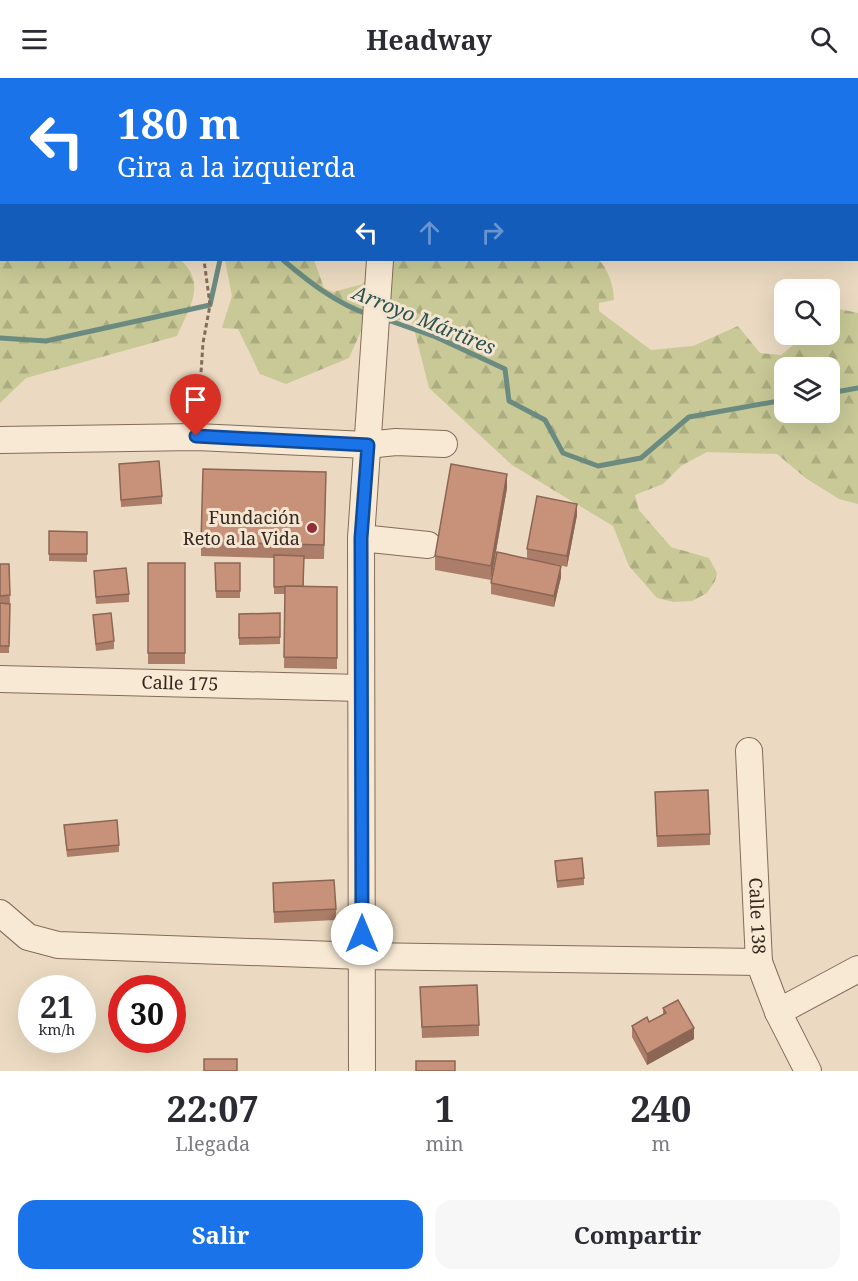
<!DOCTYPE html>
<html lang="es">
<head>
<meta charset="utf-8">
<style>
	body { margin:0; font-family:"Noto Serif",serif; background:#f7f7f7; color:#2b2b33; height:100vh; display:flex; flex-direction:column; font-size:22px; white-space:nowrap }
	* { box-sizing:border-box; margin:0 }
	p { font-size:20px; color:#7c7c81 }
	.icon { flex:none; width:33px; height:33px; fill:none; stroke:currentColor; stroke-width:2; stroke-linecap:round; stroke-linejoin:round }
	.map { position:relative; height:993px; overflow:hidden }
	.panel { display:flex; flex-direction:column; background:#fff; flex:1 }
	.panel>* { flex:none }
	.hud { position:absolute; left:0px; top:0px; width:858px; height:183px; box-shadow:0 6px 24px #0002; background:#1a73e8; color:#fff; overflow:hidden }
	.tools { position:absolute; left:774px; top:201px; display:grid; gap:12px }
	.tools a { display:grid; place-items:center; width:66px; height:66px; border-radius:12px; background:#fff; box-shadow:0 6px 24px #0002; font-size:30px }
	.speed { position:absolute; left:18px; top:897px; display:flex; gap:12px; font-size:30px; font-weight:700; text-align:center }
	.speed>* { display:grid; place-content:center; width:78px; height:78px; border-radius:50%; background:#fff; box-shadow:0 6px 24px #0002; line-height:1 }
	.speed small { font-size:15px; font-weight:400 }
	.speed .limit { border:9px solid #d22; background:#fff; color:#111 }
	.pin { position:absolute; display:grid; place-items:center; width:51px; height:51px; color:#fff; margin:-62px -26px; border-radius:50% 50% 50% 0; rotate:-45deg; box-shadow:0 0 6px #0007 }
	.pin .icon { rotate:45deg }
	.me { position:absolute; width:66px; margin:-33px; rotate:0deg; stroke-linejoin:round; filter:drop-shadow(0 0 4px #0008) }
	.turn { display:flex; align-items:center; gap:21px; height:126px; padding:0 18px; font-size:27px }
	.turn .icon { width:78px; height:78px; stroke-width:2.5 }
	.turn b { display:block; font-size:42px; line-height:51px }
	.lanes { display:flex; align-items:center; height:57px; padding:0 18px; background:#0003; justify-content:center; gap:30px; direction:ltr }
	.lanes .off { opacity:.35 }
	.eta { display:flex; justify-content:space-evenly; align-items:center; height:102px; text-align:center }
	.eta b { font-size:36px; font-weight:700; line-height:42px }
	.cta { display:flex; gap:12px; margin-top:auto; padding:12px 18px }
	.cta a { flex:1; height:69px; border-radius:18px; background:#1a73e8; color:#fff; font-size:24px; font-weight:700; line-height:69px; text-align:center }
	.cta a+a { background:#f7f7f7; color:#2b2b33 }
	header { display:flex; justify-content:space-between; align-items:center; height:78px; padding:0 18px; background:#fff; font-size:27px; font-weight:700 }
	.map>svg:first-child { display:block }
	.forest { fill:url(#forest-firs); fill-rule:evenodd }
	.green { fill:#c8c996 }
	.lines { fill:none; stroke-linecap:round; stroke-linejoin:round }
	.stream { stroke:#6b8b80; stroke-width:5 }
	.minor-casing { stroke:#846c5a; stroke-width:28 }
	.path { stroke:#846c5a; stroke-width:3; stroke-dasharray:4.5 3; stroke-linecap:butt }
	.minor { stroke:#f7e9d4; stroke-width:26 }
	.wall { fill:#ac7d68 }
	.shaded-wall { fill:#8c6655 }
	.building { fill:#c89179; stroke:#8c6655; stroke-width:1.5 }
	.route-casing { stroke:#114b97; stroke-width:15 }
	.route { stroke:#1a73e8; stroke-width:10 }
	.poi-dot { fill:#902d39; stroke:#f3e5d1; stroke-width:2 }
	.labels { text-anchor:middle; stroke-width:6; stroke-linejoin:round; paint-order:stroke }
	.poi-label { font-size:18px; fill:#34261d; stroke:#f3e5d1; text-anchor:end }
	.street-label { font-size:18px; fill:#34261d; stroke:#f3e5d1 }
	.water-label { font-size:20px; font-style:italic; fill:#2d534d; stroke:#f3e5d1 }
</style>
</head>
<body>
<header><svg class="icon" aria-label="menu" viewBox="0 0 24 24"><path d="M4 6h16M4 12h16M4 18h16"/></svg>Headway<svg class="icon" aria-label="search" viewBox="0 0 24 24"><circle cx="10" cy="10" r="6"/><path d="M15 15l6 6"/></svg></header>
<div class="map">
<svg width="858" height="993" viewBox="0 0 858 993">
	<defs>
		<pattern id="forest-firs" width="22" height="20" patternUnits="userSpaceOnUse" patternTransform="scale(1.5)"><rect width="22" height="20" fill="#c8c996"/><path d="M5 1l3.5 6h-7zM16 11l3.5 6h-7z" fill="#acac81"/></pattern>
	</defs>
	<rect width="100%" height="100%" fill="#ebdac1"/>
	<g class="forest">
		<path d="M0 98 2 182H181C207 207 189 229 177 258L26 300 0 325Z"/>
		<path d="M225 182H314L324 210 333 214 363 206 375 182H599C608 191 614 209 614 222L599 225V233L651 272 693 268 738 248 760 275 781 277 806 257 830 256V229L858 235V426L839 421 807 401 777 376 707 374 681 388 663 406 635 417 639 432 671 469 709 480 717 495 715 503 707 515 692 523 673 524 657 520 629 488 613 448 512 387 429 310 411 239 361 253 349 280 286 306 260 296 238 251 222 250 232 218ZM784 290H830V334H784Z"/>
	</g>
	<path class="green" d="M542 0H719L542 1Z"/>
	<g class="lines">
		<g class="stream">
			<path d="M283 182C309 204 337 226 370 237"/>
			<path d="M382 240 436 259 505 291 509 323 545 342 563 375 598 388 641 380 689 339 784 322"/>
			<path d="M0 260 46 263 210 227 220 182"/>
			<path d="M830 315 858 310"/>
		</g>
		<defs>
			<g id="minor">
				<path d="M19 0 27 2"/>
				<path d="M243 2 244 0"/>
				<path d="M499 2 500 0"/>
				<path d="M0 362 196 359 367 367 396 364 444 366"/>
				<path d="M361 460 428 467"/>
				<path id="s1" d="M0 601 361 610"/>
				<path id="s2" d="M749 673 759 884 778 934 808 993"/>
				<path d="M0 835 28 859 58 867 362 878 759 884"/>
				<path d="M778 934 858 891"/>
				<path d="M362 993 361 460 380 182"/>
			</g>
		</defs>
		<use href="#minor" class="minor-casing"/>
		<path class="path" d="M198 339 203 265 210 227 204 182"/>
		<use href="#minor" class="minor"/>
	</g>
	<g class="wall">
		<path d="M120 0H164L163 2H120Z"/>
		<path d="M119 386 162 418V426L121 429Z"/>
		<path d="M326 408 324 481H304V508L337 509V591L284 590 285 516H274V480L201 478V464Z"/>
		<path d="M507 410 491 502 435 492V478Z"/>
		<path d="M577 437 567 489 555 486 561 499 554 529 491 516V505L527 481V471Z"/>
		<path d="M49 453 87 454V484L49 483Z"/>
		<rect x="148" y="485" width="37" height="101"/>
		<path d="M215 485H240V520H216Z"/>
		<path d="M0 486H9L10 525H0Z"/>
		<path d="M94 493 129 516V524L96 526Z"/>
		<path d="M0 525 10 526 9 575H0Z"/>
		<path d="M280 535V566L239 567V536Z"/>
		<path d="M93 537 114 563V571L96 573Z"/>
		<path d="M655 714 710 756V767L657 769Z"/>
		<path d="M64 747 119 767V774L67 779Z"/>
		<path d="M555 783 584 800V807L557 810Z"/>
		<path d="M273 805 336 831V842L274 845Z"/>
		<path d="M420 909 479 947V958L422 960Z"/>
		<path d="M663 930 694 961 647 987 632 959V948L649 944 663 936Z"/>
	</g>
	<g class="shaded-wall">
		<path d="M507 396V410L491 502V488Z"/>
		<path d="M577 426V437L567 489V478Z"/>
		<path d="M561 488V499L554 529V518Z"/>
		<path d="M694 950V961L647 987V976Z"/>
	</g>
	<g class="building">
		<path d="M134 0H162V2H146Z"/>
		<rect x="169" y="0" width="41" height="2"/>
		<rect x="256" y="0" width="59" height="2"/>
		<rect x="322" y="0" width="41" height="2"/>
		<path d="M398 0H435L444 2H398Z"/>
		<path d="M159 383 162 418 121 422 119 386Z"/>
		<path d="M451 386 507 396 491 488 435 478Z"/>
		<path d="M203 391 326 394 324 467 201 464Z"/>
		<path d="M537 418 577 426 567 478 527 471Z"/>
		<path d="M49 453 87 454V476H49Z"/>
		<path d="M497 474 561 488 554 518 491 505Z"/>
		<path d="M274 477 304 478 303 508 274 509Z"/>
		<rect x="148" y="485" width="37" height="90"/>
		<path d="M215 485H240V513H216Z"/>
		<path d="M0 486H9L10 517 0 518Z"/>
		<path d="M126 490 129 516 96 519 94 493Z"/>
		<path d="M285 508 337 509V580L284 579Z"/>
		<path d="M0 525 10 526 9 568H0Z"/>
		<path d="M111 535 114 563 96 566 93 537Z"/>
		<path d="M280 535V559L239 560V536Z"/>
		<path d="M708 712 710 756 657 758 655 714Z"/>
		<path d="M117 742 119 767 67 772 64 747Z"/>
		<path d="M582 780 584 800 557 803 555 783Z"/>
		<path d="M334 802 336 831 274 834 273 805Z"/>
		<path d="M477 907 479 947 422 949 420 909Z"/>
		<path d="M678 922 694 950 647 976 632 948 647 939 649 944 666 935 663 930Z"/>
		<rect x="204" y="981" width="33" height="12"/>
		<rect x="416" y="983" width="39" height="10"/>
	</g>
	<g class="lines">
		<defs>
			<path id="route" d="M196 358 368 367 361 460 362 856"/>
		</defs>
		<use href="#route" class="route-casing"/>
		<use href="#route" class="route"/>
	</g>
	<circle class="poi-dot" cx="312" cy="450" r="6"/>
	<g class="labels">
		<g class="poi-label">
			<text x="300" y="446">Fundación<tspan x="300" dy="21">Reto a la Vida</tspan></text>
		</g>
		<g class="street-label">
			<text dy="6" stroke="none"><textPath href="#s1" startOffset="180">Calle 175</textPath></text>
			<text dy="6" stroke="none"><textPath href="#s2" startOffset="165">Calle 138</textPath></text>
		</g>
		<g class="water-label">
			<text transform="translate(424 242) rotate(22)" y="7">Arroyo Mártires</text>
		</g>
	</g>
</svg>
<div class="tools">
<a><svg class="icon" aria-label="search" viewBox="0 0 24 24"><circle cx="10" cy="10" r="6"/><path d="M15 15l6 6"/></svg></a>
<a><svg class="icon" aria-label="layers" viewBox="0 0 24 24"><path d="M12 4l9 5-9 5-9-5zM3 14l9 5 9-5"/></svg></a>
</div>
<div class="speed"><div>21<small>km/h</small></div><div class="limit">30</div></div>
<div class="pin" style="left:196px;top:358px;background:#d93025"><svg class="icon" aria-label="arrive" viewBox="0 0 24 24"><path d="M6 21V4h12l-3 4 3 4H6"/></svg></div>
<svg class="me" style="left:362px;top:856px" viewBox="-20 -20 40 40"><circle r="19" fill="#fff"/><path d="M0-13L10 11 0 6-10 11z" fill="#1a73e8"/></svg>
<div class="hud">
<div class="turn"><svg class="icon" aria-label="left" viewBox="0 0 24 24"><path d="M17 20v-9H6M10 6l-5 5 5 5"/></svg><div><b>180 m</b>Gira a la izquierda</div></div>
<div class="lanes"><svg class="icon" aria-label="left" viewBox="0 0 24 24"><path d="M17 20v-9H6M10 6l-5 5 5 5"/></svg><svg class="icon off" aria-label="ahead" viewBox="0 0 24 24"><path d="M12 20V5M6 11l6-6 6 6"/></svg><svg class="icon off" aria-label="right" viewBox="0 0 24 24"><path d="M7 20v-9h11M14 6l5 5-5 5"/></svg></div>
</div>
</div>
<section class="panel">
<div class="eta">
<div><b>22:07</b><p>Llegada</p></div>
<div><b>1</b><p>min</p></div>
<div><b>240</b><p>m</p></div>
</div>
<div class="cta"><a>Salir</a><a>Compartir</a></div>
</section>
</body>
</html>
